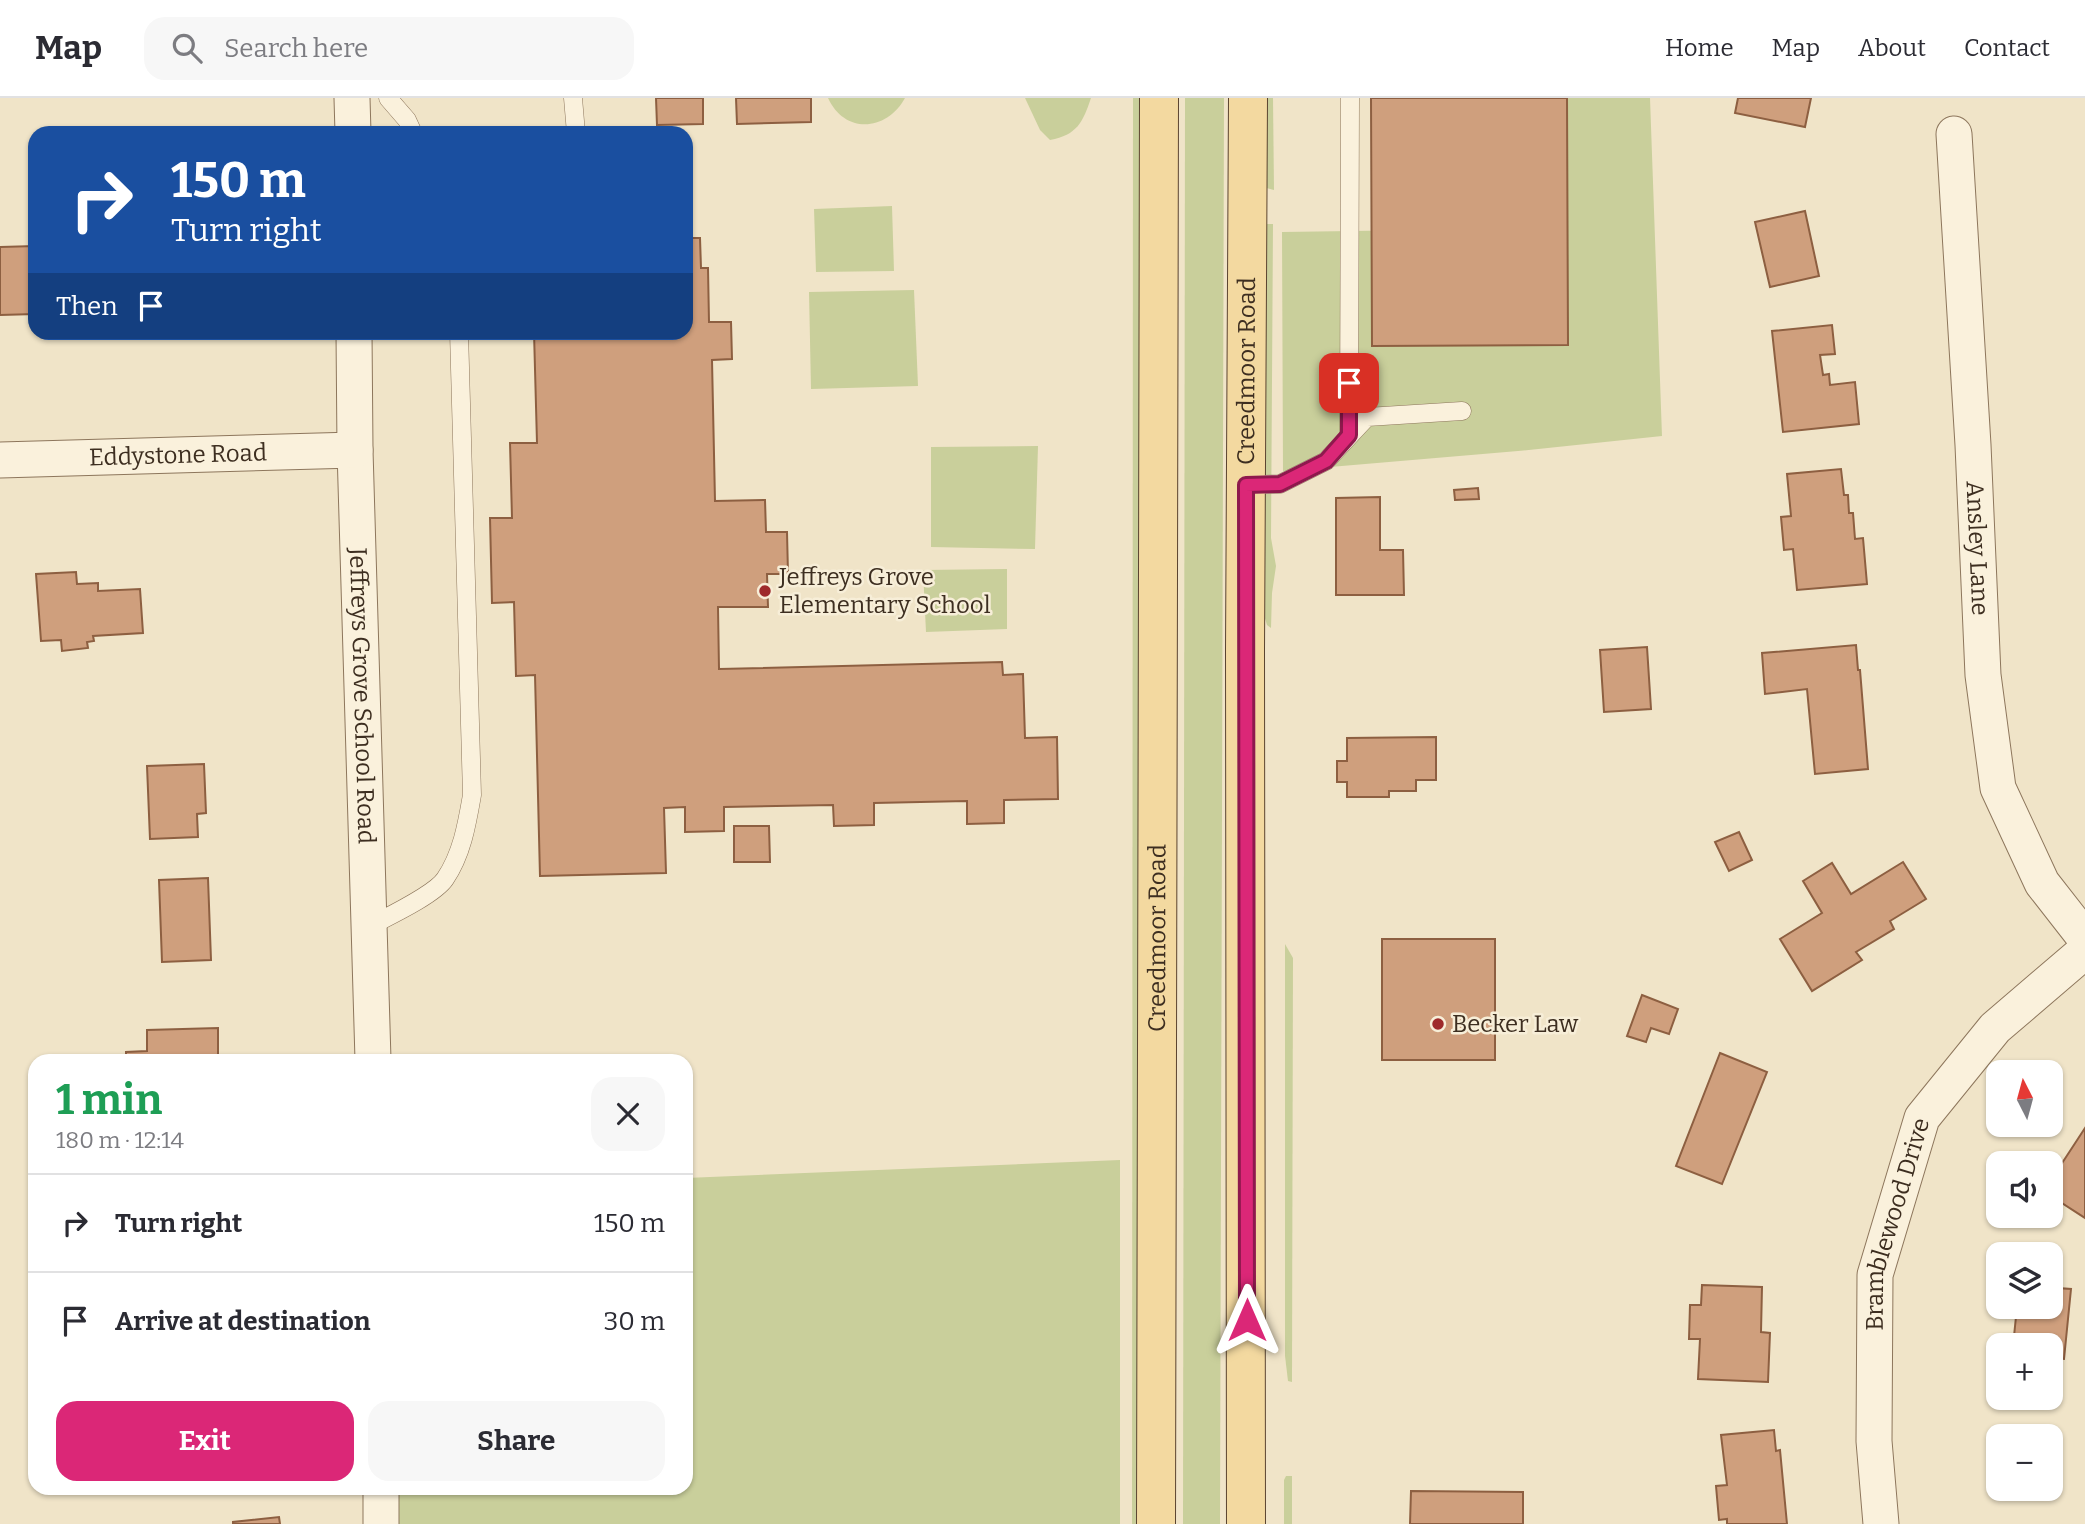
<!DOCTYPE html>
<html lang="en">
<head>
<meta charset="utf-8">
<style>
	body { margin:0; font-family:Bitter,serif; background:#f7f7f7; color:#2b2b33; height:100vh; display:flex; flex-direction:column; font-size:26px; white-space:nowrap }
	* { box-sizing:border-box; margin:0 }
	p { font-size:23px; color:#7c7c81 }
	.icon { flex:none; width:38px; height:38px; fill:none; stroke:currentColor; stroke-width:2; stroke-linecap:round; stroke-linejoin:round }
	.map { position:relative; flex:1; overflow:hidden }
	.side { position:absolute; left:28px; top:956px; width:665px; height:441px; display:flex; flex-direction:column; background:#fff; border-radius:21px; box-shadow:0 2px 5px #0004 }
	.side>* { flex:none }
	.banner { position:absolute; left:28px; top:28px; width:665px; height:214px; border-radius:21px; box-shadow:0 2px 5px #0004; background:#1a4fa0; color:#fff; overflow:hidden }
	.needle { width:46px; rotate:354deg }
	.buttons { position:absolute; left:1986px; top:962px; display:grid; gap:14px }
	.buttons a { display:grid; place-items:center; width:77px; height:77px; border-radius:14px; background:#fff; box-shadow:0 2px 5px #0004; font-size:35px }
	.pin { position:absolute; display:grid; place-items:center; width:60px; height:60px; color:#fff; margin:-30px; border-radius:14px; box-shadow:0 4px 10px #0006 }
	.me { position:absolute; width:77px; margin:-38px; rotate:0deg; stroke-linejoin:round; filter:drop-shadow(0 0 5px #0008) }
	.turn { display:flex; align-items:center; gap:24px; height:147px; padding:0 28px; font-size:32px }
	.turn .icon { width:91px; height:91px; stroke-width:2.5 }
	.turn b { display:block; font-size:49px; line-height:60px }
	.then { display:flex; align-items:center; height:66px; padding:0 28px; background:#0003; gap:14px; font-size:26px }
	.round { display:grid; place-items:center; flex:none; width:74px; height:74px; border-radius:21px; background:#f7f7f7 }
	.summary { display:flex; align-items:center; justify-content:space-between; height:119px; padding:0 28px }
	h1 { font-size:42px; font-weight:700; line-height:52px; color:#1e9e55 }
	.action { display:flex; gap:14px; margin-top:auto; padding:14px 28px }
	.action a { flex:1; height:80px; border-radius:21px; background:#db2777; color:#fff; font-size:28px; font-weight:700; line-height:80px; text-align:center }
	.action a+a { background:#f7f7f7; color:#2b2b33 }
	ul { padding:0; list-style:none }
	li { display:flex; align-items:center; gap:21px; height:98px; padding:0 28px; border-top:2px solid #e1e1e2 }
	li div { flex:1 }
	li b { display:block; font-size:26px }
	li em { font-style:normal }
	header { display:flex; align-items:center; gap:42px; box-sizing:border-box; height:98px; padding:0 35px; background:#fff; border-bottom:2px solid #e1e1e2 }
	header strong { font-size:33px }
	nav { display:flex; gap:38px; margin-inline-start:auto; font-size:24px }
	.search { width:490px; height:63px; background:#f7f7f7; display:flex; align-items:center; gap:18px; box-sizing:border-box; padding:0 24px; border-radius:21px; color:#7c7c81; font-size:26px }
	.map>svg:first-child { display:block }
	.green { fill:#c9cf9b }
	.building { fill:#cf9f7d; stroke:#8d5f41; stroke-width:2; fill-rule:evenodd }
	.lines { fill:none; stroke-linecap:round; stroke-linejoin:round }
	.lane-casing { stroke:#8d765c; stroke-width:19 }
	.street-casing { stroke:#8d765c; stroke-width:37 }
	.primary-casing { stroke:#5b4430; stroke-width:40 }
	.lane { stroke:#faf1dc; stroke-width:18 }
	.street { stroke:#faf1dc; stroke-width:35 }
	.primary { stroke:#f3d9a0; stroke-width:38 }
	.route-casing { stroke:#8e194d; stroke-width:18 }
	.route { stroke:#db2777; stroke-width:12 }
	.poi-dot { fill:#9e2a2b; stroke:#f7eed8; stroke-width:2.5 }
	.labels { text-anchor:middle; stroke-width:5; stroke-linejoin:round; paint-order:stroke }
	.street-label { font-size:24px; fill:#3d2e20; stroke:#f7eed8 }
	.poi-label { font-size:24px; fill:#3d2e20; stroke:#f7eed8; text-anchor:start }
</style>
</head>
<body>
<header>
<strong>Map</strong>
<div class="search"><svg class="icon" aria-label="search" viewBox="0 0 24 24"><circle cx="10" cy="10" r="6"/><path d="M15 15l6 6"/></svg>Search here</div>
<nav><a>Home</a><a>Map</a><a>About</a><a>Contact</a></nav>
</header>
<div class="map">
<svg width="2085" height="1426" viewBox="0 0 2085 1426">
	<rect width="100%" height="100%" fill="#f0e4c8"/>
	<g class="green">
		<path d="M828 0H905C887 33 845 37 828 0Z"/>
		<path d="M1025 0H1091C1083 24 1077 37 1050 42L1040 32Z"/>
		<path d="M1133 0H1142L1139 1426H1132Z"/>
		<path d="M1185 0H1224L1220 1426H1183Z"/>
		<path d="M1263 0H1273L1274 92 1263 89Z"/>
		<path d="M1489 0H1650L1662 338 1518 353 1283 373 1282 134 1492 131Z"/>
		<path d="M892 108 894 173 816 174 814 111Z"/>
		<path d="M1266 126H1273L1271 440 1276 468 1272 495 1271 530 1267 527 1263 514Z"/>
		<path d="M914 192 918 288 811 291 809 194Z"/>
		<path d="M1038 348 1035 451 931 449V349Z"/>
		<path d="M1007 471V531L926 534 923 472Z"/>
		<path d="M1285 846 1293 860 1292 1284 1288 1283 1285 1258Z"/>
		<path d="M1120 1062V1426H397V1390H686V1080Z"/>
		<path d="M1286 1378H1292V1426H1284V1382Z"/>
	</g>
	<g class="building">
		<path d="M656 0H703V26L657 27Z"/>
		<path d="M736 0H811V24L737 26Z"/>
		<path d="M1371 0H1567L1568 247 1372 248Z"/>
		<path d="M1738 0H1811L1805 29 1735 15Z"/>
		<path d="M1805 113 1819 178 1770 189 1755 124Z"/>
		<path d="M686 140H700L701 170H708L709 224H731L732 261 712 262 715 403 765 402 766 434H787L788 476H767L768 509H718L719 571 1002 564 1003 577 1023 576 1025 640 1057 639 1058 701 1004 702V725L967 726V703L874 705V727L834 728 833 707 724 709V733L685 734V709L664 710 666 775 540 778 535 577 516 578 514 504 492 505 490 420H512L510 345H537L534 234H686Z"/>
		<path d="M35 148V216L0 217V149Z"/>
		<path d="M1832 227 1835 256 1820 257 1823 277 1829 276 1830 287 1855 284 1859 326 1783 334 1772 233Z"/>
		<path d="M1841 371 1844 397H1848L1849 415H1853L1855 441 1863 440 1867 486 1797 492 1793 451 1784 452 1781 419 1791 418 1787 376Z"/>
		<path d="M1478 390 1479 401 1455 402 1454 392Z"/>
		<path d="M1380 399V452H1403L1404 497H1336V400Z"/>
		<path d="M76 474 77 486 98 485V493L140 491 143 535 93 538 94 543 87 544 88 550 62 553 61 542 41 543 36 476Z"/>
		<path d="M1856 547 1858 572H1860L1868 671 1815 676 1807 591 1765 596 1762 555Z"/>
		<path d="M1647 549 1651 611 1604 614 1600 552Z"/>
		<path d="M1436 639V682H1416V693H1389V699H1347V684H1337V663H1347V640Z"/>
		<path d="M204 666 206 715 197 716 198 739 150 741 147 668Z"/>
		<path d="M734 728H769L770 764H734Z"/>
		<path d="M1739 734 1752 762 1729 773 1715 744Z"/>
		<path d="M1903 764 1926 801 1890 823 1894 831 1856 854 1862 862 1812 893 1780 841 1822 815 1803 783 1832 765 1851 796Z"/>
		<path d="M208 780 211 862 162 864 159 782Z"/>
		<rect x="1382" y="841" width="113" height="121"/>
		<path d="M1642 897 1678 911 1669 936 1651 930 1646 944 1627 938Z"/>
		<path d="M218 930V962H126V954L147 953V932Z"/>
		<path d="M1720 955 1767 974 1722 1086 1676 1068Z"/>
		<path d="M2085 1030V1120L2051 1098V1082Z"/>
		<path d="M2051 1161 2060 1162 2058 1190 2071 1191 2064 1261 2051 1260V1248H2013L2017 1209H2051Z"/>
		<path d="M1702 1187 1762 1189 1761 1234 1770 1235 1768 1284 1698 1281 1700 1241H1689L1690 1207H1701Z"/>
		<path d="M2051 1331 2054 1396 1996 1399 1992 1334ZM1998 1339H2051V1391H1998Z"/>
		<path d="M1774 1332 1776 1353 1780 1352 1787 1426H1727V1421L1719 1422 1716 1388 1727 1387 1721 1337Z"/>
		<path d="M1411 1393 1523 1394V1426H1410Z"/>
		<path d="M279 1419 280 1426H233V1424Z"/>
	</g>
	<g class="lines">
		<defs>
			<g id="lane">
				<path d="M388 0 407 22 413 35"/>
				<path d="M573 0 576 35"/>
				<path d="M1349 337 1350 0"/>
				<path d="M1246 387 1280 386 1326 363 1367 319 1462 313"/>
				<path d="M370 828C389 818 434 797 445 781 462 756 467 726 472 697L459 234"/>
			</g>
			<g id="street">
				<path d="M352 0 353 35"/>
				<path id="s1" d="M1954 36 1973 347 1983 577 1998 690 2042 785 2085 840"/>
				<path id="s2" d="M354 234 355 352 373 962"/>
				<path id="s3" d="M0 362 355 352"/>
				<path d="M381 1390V1426"/>
				<path id="s4" d="M1881 1426 1874 1343 1875 1177 1922 1020 1995 930 2085 853"/>
			</g>
			<g id="primary">
				<path id="s5" d="M1156 1426 1159 0"/>
				<path id="s6" d="M1246 1426 1245 551 1248 0"/>
			</g>
		</defs>
		<use href="#lane" class="lane-casing"/>
		<use href="#street" class="street-casing"/>
		<use href="#primary" class="primary-casing"/>
		<use href="#lane" class="lane"/>
		<use href="#street" class="street"/>
		<use href="#primary" class="primary"/>
	</g>
	<g class="lines">
		<defs>
			<path id="route" d="M1247 1222 1246 387 1280 386 1326 363 1349 337V285"/>
		</defs>
		<use href="#route" class="route-casing"/>
		<use href="#route" class="route"/>
	</g>
	<g class="poi-dot">
		<circle cx="765" cy="493" r="7"/>
		<circle cx="1438" cy="926" r="7"/>
	</g>
	<g class="labels">
		<g class="street-label">
			<text dy="8" stroke="none"><textPath href="#s6" startOffset="1153">Creedmoor Road</textPath></text>
			<text dy="8" stroke="none"><textPath href="#s3" startOffset="178">Eddystone Road</textPath></text>
			<text dy="8" stroke="none"><textPath href="#s1" startOffset="415">Ansley Lane</textPath></text>
			<text dy="8" stroke="none"><textPath href="#s2" startOffset="364">Jeffreys Grove School Road</textPath></text>
			<text dy="8" stroke="none"><textPath href="#s5" startOffset="586">Creedmoor Road</textPath></text>
			<text dy="8" stroke="none"><textPath href="#s4" startOffset="303">Bramblewood Drive</textPath></text>
		</g>
		<g class="poi-label">
			<text x="779" y="487">Jeffreys Grove<tspan x="779" dy="28">Elementary School</tspan></text>
			<text x="1452" y="934">Becker Law</text>
		</g>
	</g>
</svg>
<div class="buttons">
<a><svg class="needle" viewBox="-14 -14 28 28"><path d="M0-13l5 13h-10z" fill="#e53935"/><path d="M0 13l5-13h-10z" fill="#7c7c81"/></svg></a>
<a><svg class="icon" aria-label="sound" viewBox="0 0 24 24"><path d="M4 9h4l5-4v14l-5-4H4zM17 9q2 3 0 6"/></svg></a>
<a><svg class="icon" aria-label="layers" viewBox="0 0 24 24"><path d="M12 4l9 5-9 5-9-5zM3 14l9 5 9-5"/></svg></a>
<a>+</a>
<a>−</a>
</div>
<div class="pin" style="left:1349px;top:285px;background:#d93025"><svg class="icon" aria-label="arrive" viewBox="0 0 24 24"><path d="M6 21V4h12l-3 4 3 4H6"/></svg></div>
<svg class="me" style="left:1247px;top:1222px" viewBox="-20 -20 40 40"><path d="M0-17L14 15 0 8-14 15z" fill="#db2777" stroke="#fff" stroke-width="4"/></svg>
<div class="banner">
<div class="turn"><svg class="icon" aria-label="right" viewBox="0 0 24 24"><path d="M7 20v-9h11M14 6l5 5-5 5"/></svg><div><b>150 m</b>Turn right</div></div>
<div class="then">Then<svg class="icon" aria-label="arrive" viewBox="0 0 24 24"><path d="M6 21V4h12l-3 4 3 4H6"/></svg></div>
</div>
<section class="side">
<div class="summary"><div><h1>1 min</h1><p>180 m · 12:14</p></div><a class="round"><svg class="icon" aria-label="close" viewBox="0 0 24 24"><path d="M6 6l12 12M18 6L6 18"/></svg></a></div>
<ul>
<li><svg class="icon" aria-label="right" viewBox="0 0 24 24"><path d="M7 20v-9h11M14 6l5 5-5 5"/></svg><div><b>Turn right</b></div><em>150 m</em></li>
<li><svg class="icon" aria-label="arrive" viewBox="0 0 24 24"><path d="M6 21V4h12l-3 4 3 4H6"/></svg><div><b>Arrive at destination</b></div><em>30 m</em></li>
</ul>
<div class="action"><a>Exit</a><a>Share</a></div>
</section>
</div>
</body>
</html>
